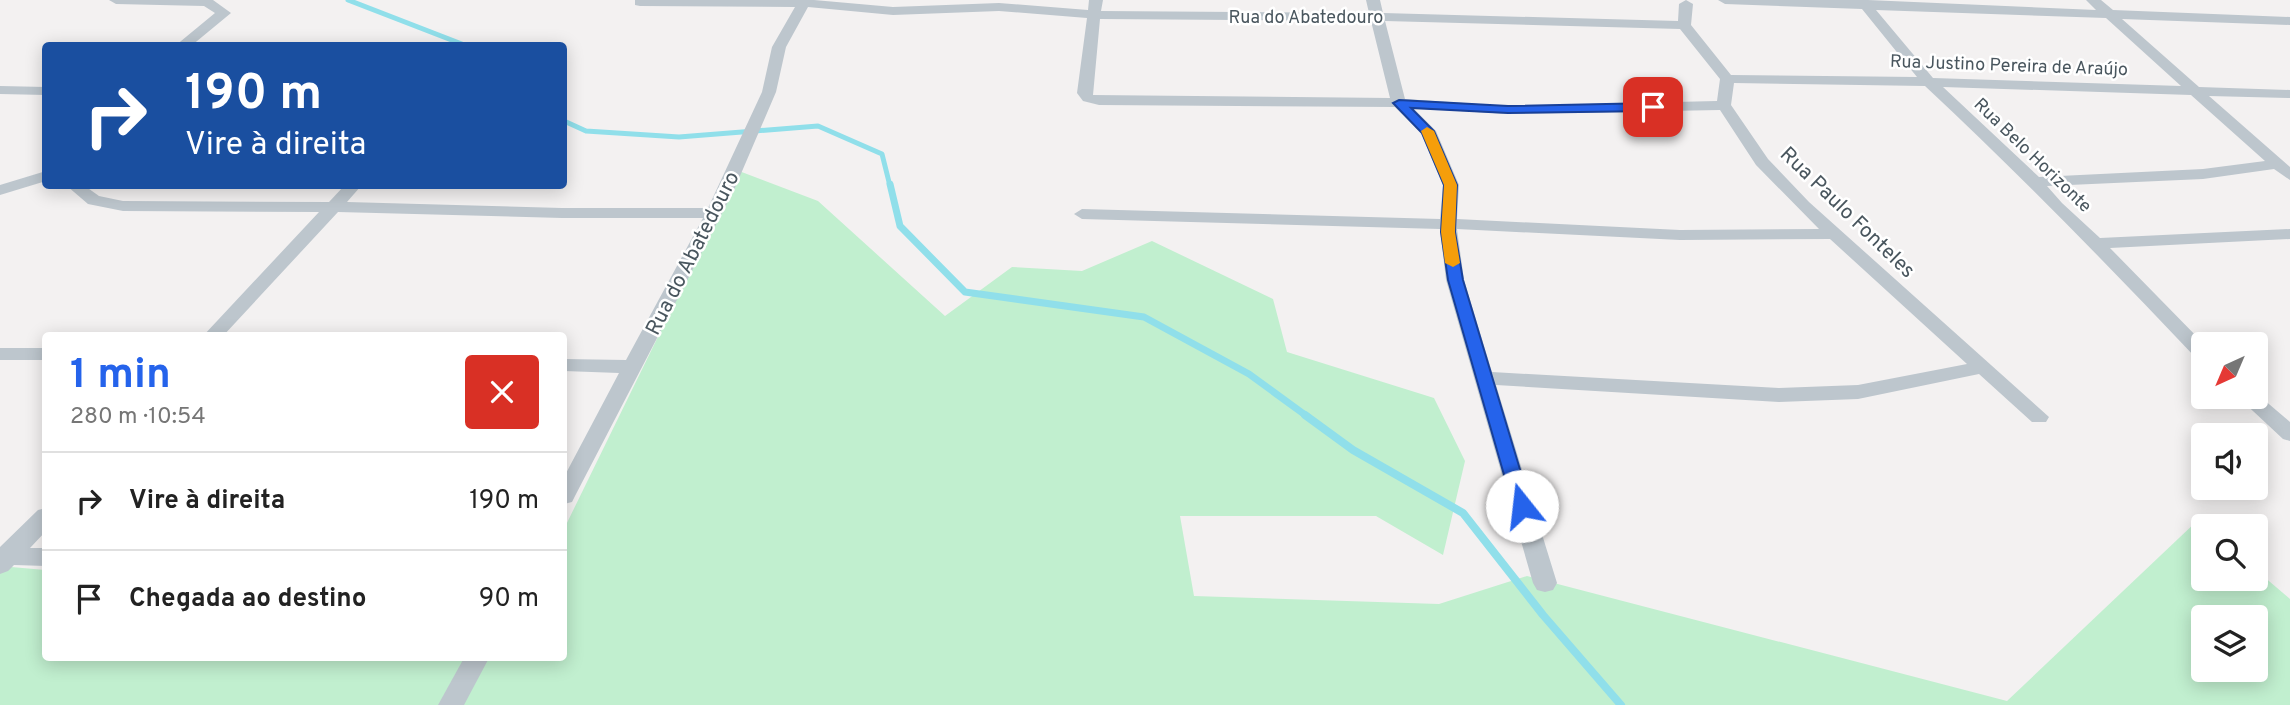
<!DOCTYPE html>
<html lang="pt">
<head>
<meta charset="utf-8">
<style>
	body { margin:0; font-family:Overpass,sans-serif; background:#f2f2f2; color:#222; height:100vh; display:flex; flex-direction:column; font-size:26px; white-space:nowrap }
	* { box-sizing:border-box; margin:0 }
	p { font-size:23px; color:#767676 }
	.icon { flex:none; width:38px; height:38px; fill:none; stroke:currentColor; stroke-width:2; stroke-linecap:round; stroke-linejoin:round }
	.map { position:relative; flex:1; overflow:hidden }
	.drawer { position:absolute; left:42px; top:332px; width:525px; height:329px; display:flex; flex-direction:column; background:#fff; border-radius:7px; box-shadow:0 4px 18px #0003 }
	.drawer>* { flex:none }
	.hud { position:absolute; left:42px; top:42px; width:525px; height:147px; border-radius:7px; box-shadow:0 4px 18px #0003; background:#1a4fa0; color:#fff; overflow:hidden }
	.needle { width:46px; rotate:224deg }
	.fabs { position:absolute; left:2191px; top:332px; display:grid; gap:14px }
	.fabs a { display:grid; place-items:center; width:77px; height:77px; border-radius:7px; background:#fff; box-shadow:0 4px 18px #0003; font-size:35px }
	.pin { position:absolute; display:grid; place-items:center; width:60px; height:60px; color:#fff; margin:-30px; border-radius:14px; box-shadow:0 4px 10px #0006 }
	.me { position:absolute; width:77px; margin:-38px; rotate:344deg; stroke-linejoin:round; filter:drop-shadow(0 0 5px #0008) }
	.turn { display:flex; align-items:center; gap:24px; height:147px; padding:0 28px; font-size:32px }
	.turn .icon { width:91px; height:91px; stroke-width:2.5 }
	.turn b { display:block; font-size:49px; line-height:60px }
	.round { display:grid; place-items:center; flex:none; width:74px; height:74px; border-radius:7px; background:#f2f2f2 }
	.overview { display:flex; align-items:center; justify-content:space-between; height:119px; padding:0 28px }
	h1 { font-size:42px; font-weight:700; line-height:52px; color:#2563eb }
	ul { padding:0; list-style:none }
	li { display:flex; align-items:center; gap:21px; height:98px; padding:0 28px; border-top:2px solid #e0e0e0 }
	li div { flex:1 }
	li b { display:block; font-size:26px }
	li em { font-style:normal }
	.map>svg:first-child { display:block }
	.green { fill:#c1efcf; fill-rule:evenodd }
	.lines { fill:none; stroke-linecap:round; stroke-linejoin:round }
	.stream-far2 { stroke:#90dfea; stroke-width:5 }
	.stream-far1 { stroke:#90dfea; stroke-width:7 }
	.stream { stroke:#90dfea; stroke-width:8 }
	.street { fill:#bdc6cd; fill-rule:evenodd }
	.route { fill:#2563eb; stroke:#184099; stroke-width:2 }
	.slow { fill:#f59e0b }
	.labels { text-anchor:middle; stroke-width:5; stroke-linejoin:round; paint-order:stroke }
	.far-street-label { font-size:18px; fill:#49565e; stroke:#fff }
	.street-label { font-size:21px; fill:#49565e; stroke:#fff }
</style>
</head>
<body>
<div class="map">
<svg width="2290" height="705" viewBox="0 0 2290 705">
	<rect width="100%" height="100%" fill="#f3f1f1"/>
	<path class="green" d="M739 171 818 201 945 316 1012 267 1082 271 1152 241 1273 299 1287 352 1434 398 1465 461 1443 555 1376 516H1180L1194 596 1439 604 1527 576 2007 701 2198 520 2206 527H2203V579H2256V570L2290 599V705H0V566L45 570 46 658H564V529ZM2203 618H2256V670H2203Z"/>
	<g class="lines">
		<g class="stream-far2">
			<path d="M348 0 467 46"/>
			<path d="M564 121 586 131 679 137 818 126 882 154 890 186"/>
		</g>
		<path class="stream-far1" d="M890 184 900 226 965 292 1144 317 1249 374 1308 417"/>
		<path class="stream" d="M1305 415 1353 450 1463 513 1543 615 1621 705"/>
		<g class="street">
			<path d="M109 0H213L231 13 191 46H175L215 13 204 6 116 4Z"/>
			<path d="M635 0H814L893 7 999 3 1088 10 1089 0H1103L1101 11 1369 13 1366 0H1380L1383 13 1678 21 1679 4 1686 0 1693 4 1691 25 1731 75 1917 77 1862 9 1725 4 1718 0H1868L2096 10 2086 0H2101L2113 10 2290 17V25L2122 19 2199 87 2290 90V98L2209 96 2290 167V180L2274 169 2203 179 2047 186 2062 203 2100 238 2290 229V239L2110 248 2205 345 2203 360 2196 358C2108 265 2019 174 1925 86L1734 83 1731 105 1768 159 1809 202 2049 417 2046 422H2032L1979 374 1858 399 1779 402 1496 385 1557 583 1553 590 1545 592 1537 590 1533 583 1446 280 1440 229 1082 219 1074 214 1082 209 1440 219 1443 185 1421 133 1395 107 1099 105 1083 101 1077 93 1087 18 999 11 893 15 808 7 786 47 776 92 734 190 575 496 572 502 564 504V477L619 373 564 371V359L626 360 703 218H562L338 212 223 336H203L319 212 123 211 88 204 67 186H85L99 196 123 201 329 202 344 186H361L347 202 562 208H708L762 92 772 47 795 7 640 6 635 5ZM1876 10 2106 18 2181 86 1933 78ZM1100 19 1371 21 1390 98 1093 95ZM1385 21 1680 29 1720 79 1717 101 1508 106 1405 99ZM1943 87 2191 95 2265 161 2203 169 2039 177ZM1413 108 1508 114 1720 110 1756 165 1819 229 1680 230 1457 219 1459 185 1436 131ZM1457 229 1680 240 1830 239 1967 364 1858 385 1779 388 1492 372 1464 280Z"/>
			<path d="M0 86 46 87V95L0 94Z"/>
			<path d="M46 171V181L0 195V185Z"/>
			<rect x="0" y="348" width="46" height="12"/>
			<path d="M2256 393 2290 422V441L2283 439 2238 397H2256Z"/>
			<path d="M46 508V531L30 548H46V566L14 565 8 571 0 574V547L38 510Z"/>
			<path d="M464 658H489L464 705H438Z"/>
		</g>
	</g>
	<path class="route" d="M1399 100 1508 106 1653 103 1659 107 1653 111 1508 113 1411 108 1434 131 1457 185 1455 232 1463 280 1531 506 1529 511H1516L1513 506 1448 280 1441 232 1444 185 1422 133 1393 103Z"/>
	<path class="slow" d="M1427 127 1434 131 1457 185 1455 232 1460 263 1453 267 1445 263 1441 232 1444 185 1421 131Z"/>
	<g class="labels">
		<g class="far-street-label">
			<text x="1306" y="23">Rua do Abatedouro</text>
			<text transform="translate(2009 65) rotate(2)" y="6">Rua Justino Pereira de Araújo</text>
			<text transform="translate(2033 155) rotate(44)" y="6">Rua Belo Horizonte</text>
		</g>
		<g class="street-label">
			<text transform="translate(1848 212) rotate(44)" y="7">Rua Paulo Fonteles</text>
			<text transform="translate(692 253) rotate(-63)" y="7">Rua do Abatedouro</text>
		</g>
	</g>
</svg>
<div class="fabs">
<a><svg class="needle" viewBox="-14 -14 28 28"><path d="M0-13l5 13h-10z" fill="#e53935"/><path d="M0 13l5-13h-10z" fill="#767676"/></svg></a>
<a><svg class="icon" aria-label="sound" viewBox="0 0 24 24"><path d="M4 9h4l5-4v14l-5-4H4zM17 9q2 3 0 6"/></svg></a>
<a><svg class="icon" aria-label="search" viewBox="0 0 24 24"><circle cx="10" cy="10" r="6"/><path d="M15 15l6 6"/></svg></a>
<a><svg class="icon" aria-label="layers" viewBox="0 0 24 24"><path d="M12 4l9 5-9 5-9-5zM3 14l9 5 9-5"/></svg></a>
</div>
<div class="pin" style="left:1653px;top:107px;background:#d93025"><svg class="icon" aria-label="arrive" viewBox="0 0 24 24"><path d="M6 21V4h12l-3 4 3 4H6"/></svg></div>
<svg class="me" style="left:1522px;top:506px" viewBox="-20 -20 40 40"><circle r="19" fill="#fff"/><path d="M0-13L10 11 0 6-10 11z" fill="#2563eb"/></svg>
<div class="hud">
<div class="turn"><svg class="icon" aria-label="right" viewBox="0 0 24 24"><path d="M7 20v-9h11M14 6l5 5-5 5"/></svg><div><b>190 m</b>Vire à direita</div></div>
</div>
<section class="drawer">
<div class="overview"><div><h1>1 min</h1><p>280 m · 10:54</p></div><a class="round" style="background:#d93025;color:#fff"><svg class="icon" aria-label="close" viewBox="0 0 24 24"><path d="M6 6l12 12M18 6L6 18"/></svg></a></div>
<ul>
<li><svg class="icon" aria-label="right" viewBox="0 0 24 24"><path d="M7 20v-9h11M14 6l5 5-5 5"/></svg><div><b>Vire à direita</b></div><em>190 m</em></li>
<li><svg class="icon" aria-label="arrive" viewBox="0 0 24 24"><path d="M6 21V4h12l-3 4 3 4H6"/></svg><div><b>Chegada ao destino</b></div><em>90 m</em></li>
</ul>
</section>
</div>
</body>
</html>
